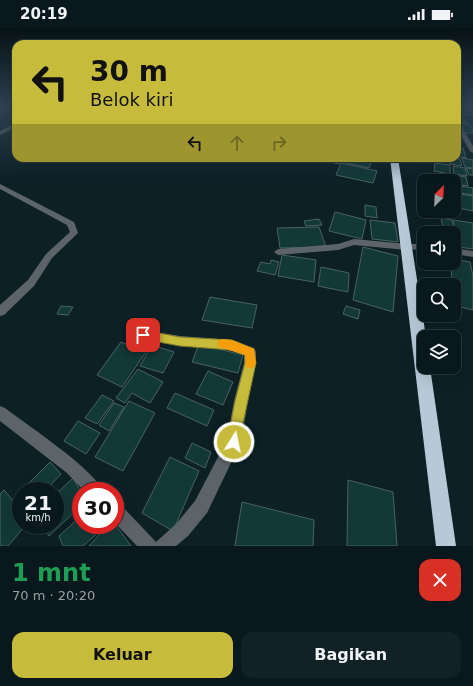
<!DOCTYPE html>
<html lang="id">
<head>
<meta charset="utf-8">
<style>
	body { margin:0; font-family:"DejaVu Sans",sans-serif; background:#122125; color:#f1f3f6; height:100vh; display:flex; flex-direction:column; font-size:15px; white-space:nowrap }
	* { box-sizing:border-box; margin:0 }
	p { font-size:13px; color:#99a0a3 }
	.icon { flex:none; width:22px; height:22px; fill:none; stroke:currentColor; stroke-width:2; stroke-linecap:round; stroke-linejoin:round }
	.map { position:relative; height:518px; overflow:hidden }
	.side { display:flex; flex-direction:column; background:#09181c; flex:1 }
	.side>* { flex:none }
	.hud { position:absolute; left:12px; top:12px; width:449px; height:122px; border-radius:12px; box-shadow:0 4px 16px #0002,0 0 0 1px #29373b; background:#c7bb3b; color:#111; overflow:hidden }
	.needle { width:26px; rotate:24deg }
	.controls { position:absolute; left:417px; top:146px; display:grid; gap:8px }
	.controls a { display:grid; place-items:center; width:44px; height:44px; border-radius:8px; background:#09181c; box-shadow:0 4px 16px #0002,0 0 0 1px #29373b; font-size:20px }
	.speed { position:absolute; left:12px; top:454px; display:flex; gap:8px; font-size:20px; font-weight:700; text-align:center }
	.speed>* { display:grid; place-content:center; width:52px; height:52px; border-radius:50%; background:#09181c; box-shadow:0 4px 16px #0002,0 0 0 1px #29373b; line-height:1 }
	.speed small { font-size:10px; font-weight:400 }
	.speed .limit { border:6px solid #d22; background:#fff; color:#111 }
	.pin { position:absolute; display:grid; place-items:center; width:34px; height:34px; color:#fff; margin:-17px; border-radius:8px; box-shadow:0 2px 6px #0006 }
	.me { position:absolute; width:44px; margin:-22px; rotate:10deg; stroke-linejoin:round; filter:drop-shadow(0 0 3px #0008) }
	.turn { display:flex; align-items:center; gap:14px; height:84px; padding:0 12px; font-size:18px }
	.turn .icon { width:52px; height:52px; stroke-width:2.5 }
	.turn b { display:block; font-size:28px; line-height:34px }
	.lanes { display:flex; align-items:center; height:38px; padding:0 12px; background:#0003; justify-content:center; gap:20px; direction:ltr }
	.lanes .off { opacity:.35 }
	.round { display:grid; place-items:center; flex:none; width:42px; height:42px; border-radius:12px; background:#122125 }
	.summary { display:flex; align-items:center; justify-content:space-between; height:68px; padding:0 12px }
	h1 { font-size:24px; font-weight:600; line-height:30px; color:#1e9e55 }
	.cta { display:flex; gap:8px; margin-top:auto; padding:8px 12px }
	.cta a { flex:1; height:46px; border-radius:12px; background:#c7bb3b; color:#111; font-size:16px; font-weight:600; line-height:46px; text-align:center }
	.cta a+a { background:#122125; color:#f1f3f6 }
	.status { display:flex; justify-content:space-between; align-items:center; height:28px; padding:0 20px; background:#09181c; direction:ltr }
	.status svg { height:11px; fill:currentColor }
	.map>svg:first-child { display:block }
	.building { fill:#133838; stroke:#4a6261 }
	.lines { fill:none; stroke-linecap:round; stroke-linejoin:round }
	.lane { fill:#5d6469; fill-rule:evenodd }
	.street { fill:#5d6469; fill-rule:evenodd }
	.highway { fill:#b7c9d7; fill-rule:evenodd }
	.route { fill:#c7bb3b; stroke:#817a26 }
	.slow { fill:#f59e0b }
</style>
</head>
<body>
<div class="status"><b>20:19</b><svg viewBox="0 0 49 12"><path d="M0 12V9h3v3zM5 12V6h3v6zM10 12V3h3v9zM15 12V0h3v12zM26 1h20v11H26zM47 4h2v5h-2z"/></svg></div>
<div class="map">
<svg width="473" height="518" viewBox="0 0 473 518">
	<rect width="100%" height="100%" fill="#0c2026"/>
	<g class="building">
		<path d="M457 82H459L467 95 459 94 457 91Z"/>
		<path d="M461 82 473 83V87L464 86Z"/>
		<path d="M457 95 469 96 473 102V105H464Z"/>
		<path d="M457 119 463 120 466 130 457 129Z"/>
		<path d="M310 130H342L339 136Z"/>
		<path d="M349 130H365L372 131 369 140 347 135Z"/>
		<path d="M449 130 460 131 462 138 450 136Z"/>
		<path d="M462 130 473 132V140L465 139Z"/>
		<path d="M341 135 377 143 373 155 336 147Z"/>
		<path d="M435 135 450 137V146L434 143Z"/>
		<path d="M453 138 465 140 467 148 454 146Z"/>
		<path d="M466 140 473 141V147H469Z"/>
		<path d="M440 145 466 149 468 158 454 156V153H441Z"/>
		<path d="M454 157 473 160V167L454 164Z"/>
		<path d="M454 165 473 168V183L454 179Z"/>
		<path d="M365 177 376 179 377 190 365 188Z"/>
		<path d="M335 184 366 192 362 211 329 203Z"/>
		<path d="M441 190 452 192 457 214 454 213V205H444Z"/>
		<path d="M319 191 322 197 306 198 304 193Z"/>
		<path d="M370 192 395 195 398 214 372 211Z"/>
		<path d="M453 192 473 195V221L459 219Z"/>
		<path d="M319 199 326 219 280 220 277 200Z"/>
		<path d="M363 219 398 228 393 284 353 272Z"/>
		<path d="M282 227 316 232 314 254 278 248Z"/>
		<path d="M454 231 470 234 473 248V282L456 278 450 235H454Z"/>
		<path d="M271 232 279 234 275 247 257 243 261 234 270 236Z"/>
		<path d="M321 239 349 245 348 264 318 258Z"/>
		<path d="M210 269 257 277 252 300 202 292Z"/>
		<path d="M61 278 73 279 68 287 57 286Z"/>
		<path d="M346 278 360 282 358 291 343 286Z"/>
		<path d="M121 314 146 324 122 359 97 347Z"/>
		<path d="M199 316 243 327 238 345 192 334Z"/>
		<path d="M152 317 174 324 163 345 140 338Z"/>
		<path d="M138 341 163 354 150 375 132 365 125 375 116 370Z"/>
		<path d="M208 343 233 354 223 377 196 366Z"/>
		<path d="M175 365 214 382 207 398 167 380Z"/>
		<path d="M102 367 114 373 97 396 85 390Z"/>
		<path d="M129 373 155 385 123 443 95 429Z"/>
		<path d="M114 375 124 379 109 403 99 397Z"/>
		<path d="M78 393 100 405 86 426 64 413Z"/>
		<path d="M192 415 211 424 205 440 185 430Z"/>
		<path d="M170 429 199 443 173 503 142 485Z"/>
		<path d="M50 434 61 446 45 463H21Z"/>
		<path d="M73 450 81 464V478L49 508 43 497H55V467Z"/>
		<path d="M348 452 393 464 397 518H347Z"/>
		<path d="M4 462 21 482V497H26L8 518H0V466Z"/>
		<path d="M242 474 314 492 313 518H235Z"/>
		<path d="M81 488V497H97L100 503 83 518H63L59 508Z"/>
		<path d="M115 496 131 518H89L108 497H115Z"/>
	</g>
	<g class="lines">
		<path class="lane" d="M354 211 407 216 411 219 407 222 354 217 338 222 278 227 274 224 278 221 338 216Z"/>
		<g class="street">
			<path d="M457 94 460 96 473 118V125L470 123 457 101Z"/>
			<path d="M16 95V99L0 107V103Z"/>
			<path d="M0 156 74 194 78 205 52 230 34 258 4 287 0 288V277L28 252 46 226 70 204 67 197 0 161Z"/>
			<path d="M407 216H424V222L404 221 403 219 404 217Z"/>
			<path d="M454 220 473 223V229L454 226Z"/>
			<path d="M143 302 180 308 232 312 254 320 256 324V335L248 373 241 414 207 485 188 508 176 518H137L115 495V475L121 477 156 514 176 496 195 473 227 412 234 373 244 335V327L232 322 180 318 143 312 139 311 137 307 139 303Z"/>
			<path d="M0 378 5 380C27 397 94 441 103 463H84L67 445 0 393Z"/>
		</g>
		<path class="highway" d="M390 130H398L426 309H424V339H430L456 518H436Z"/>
	</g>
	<linearGradient id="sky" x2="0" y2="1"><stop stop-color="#071215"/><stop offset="0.52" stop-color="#2e4252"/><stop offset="1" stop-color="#2e4252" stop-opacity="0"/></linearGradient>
	<rect width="473" height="152" fill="url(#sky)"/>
	<path class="route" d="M143 302 180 309 232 312 254 321 256 335 238 418 234 420 229 418 227 414 235 373 245 335V327L231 322 180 318 143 311 139 310 138 307 139 304Z"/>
	<path class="slow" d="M222 311 232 312 254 321 256 335 254 339 250 340 246 339 245 327 219 319 217 316 219 312Z"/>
</svg>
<div class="controls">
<a><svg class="needle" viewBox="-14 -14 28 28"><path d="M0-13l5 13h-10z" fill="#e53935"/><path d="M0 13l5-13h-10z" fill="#99a0a3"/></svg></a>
<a><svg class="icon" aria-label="sound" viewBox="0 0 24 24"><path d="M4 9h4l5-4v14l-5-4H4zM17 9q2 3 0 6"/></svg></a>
<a><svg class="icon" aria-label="search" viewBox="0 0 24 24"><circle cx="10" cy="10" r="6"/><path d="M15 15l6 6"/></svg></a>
<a><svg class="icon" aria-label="layers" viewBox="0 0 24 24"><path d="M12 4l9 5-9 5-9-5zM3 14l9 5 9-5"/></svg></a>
</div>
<div class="speed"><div>21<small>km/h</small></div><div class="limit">30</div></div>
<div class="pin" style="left:143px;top:307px;background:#d93025"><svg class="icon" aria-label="arrive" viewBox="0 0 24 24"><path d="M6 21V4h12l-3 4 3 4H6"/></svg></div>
<svg class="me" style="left:234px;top:414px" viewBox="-20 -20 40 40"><circle r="17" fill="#c7bb3b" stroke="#fff" stroke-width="3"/><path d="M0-11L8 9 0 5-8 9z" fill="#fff"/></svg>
<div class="hud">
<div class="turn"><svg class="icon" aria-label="left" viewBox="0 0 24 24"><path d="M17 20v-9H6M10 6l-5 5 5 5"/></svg><div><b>30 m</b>Belok kiri</div></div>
<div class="lanes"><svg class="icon" aria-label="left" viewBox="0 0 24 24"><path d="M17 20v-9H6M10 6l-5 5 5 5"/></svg><svg class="icon off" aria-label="ahead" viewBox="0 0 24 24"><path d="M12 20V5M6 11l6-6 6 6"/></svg><svg class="icon off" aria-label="right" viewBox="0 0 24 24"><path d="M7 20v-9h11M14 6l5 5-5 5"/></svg></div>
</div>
</div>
<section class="side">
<div class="summary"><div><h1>1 mnt</h1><p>70 m · 20:20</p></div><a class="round" style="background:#d93025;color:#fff"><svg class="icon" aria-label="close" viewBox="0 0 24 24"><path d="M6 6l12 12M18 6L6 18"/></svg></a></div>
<div class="cta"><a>Keluar</a><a>Bagikan</a></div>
</section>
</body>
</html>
